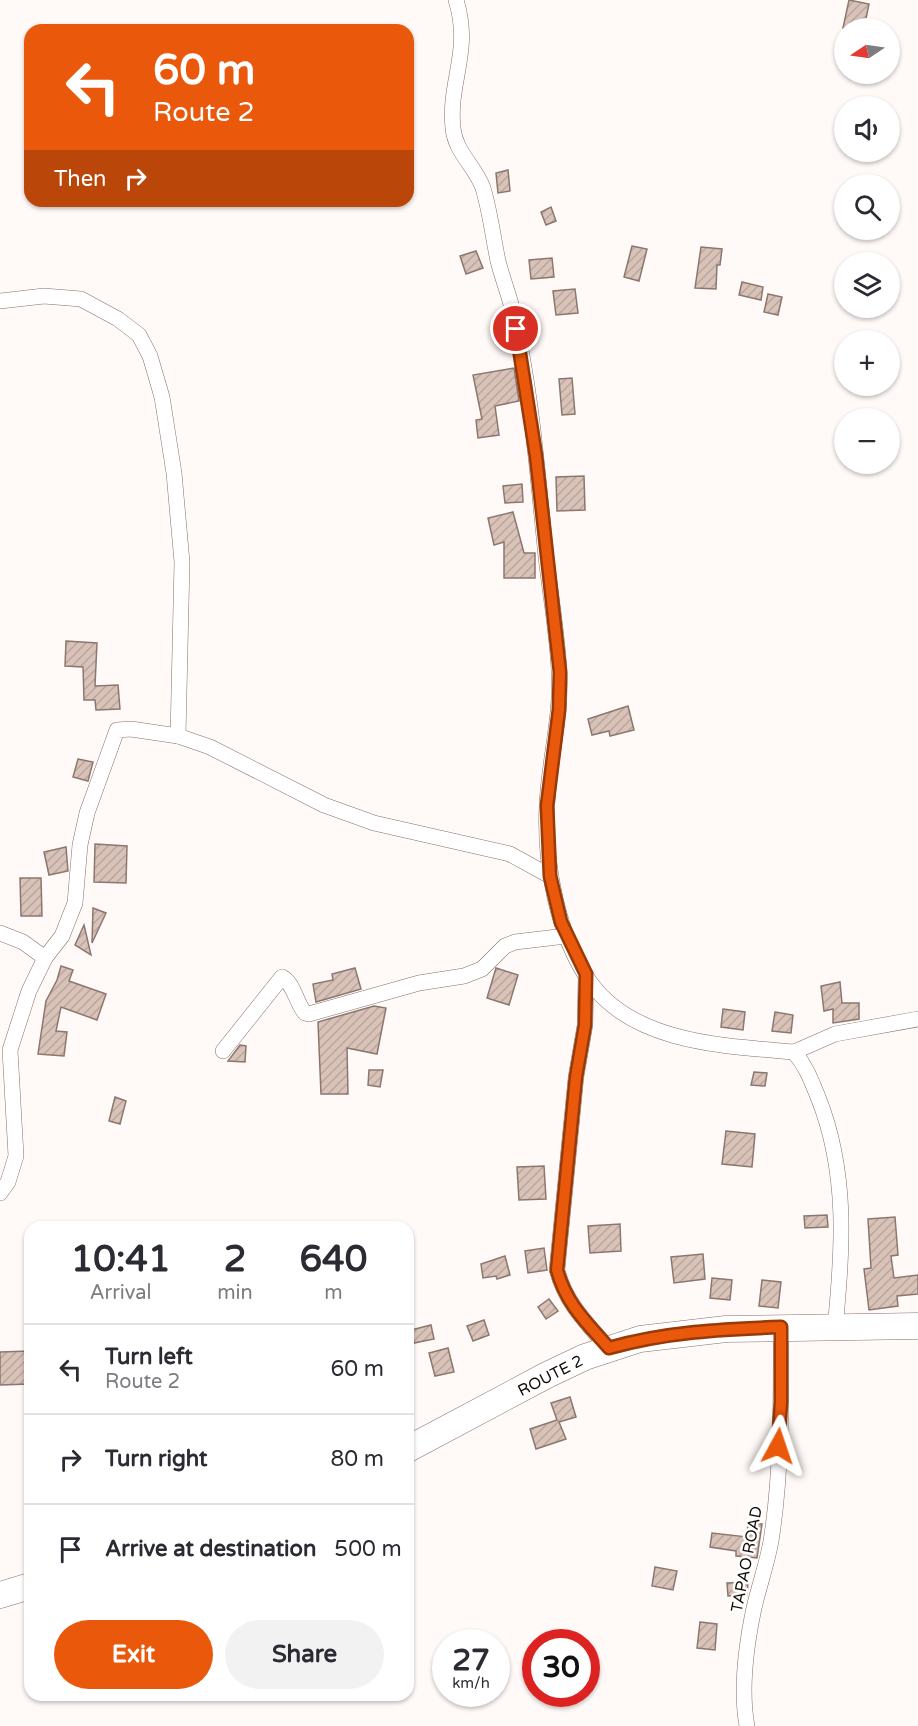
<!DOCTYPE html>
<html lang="en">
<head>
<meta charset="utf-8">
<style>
	body { margin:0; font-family:"Varela Round",sans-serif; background:#f2f2f3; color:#2b2b33; height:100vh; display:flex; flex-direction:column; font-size:22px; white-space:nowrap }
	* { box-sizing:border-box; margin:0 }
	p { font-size:20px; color:#7c7c81 }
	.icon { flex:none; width:33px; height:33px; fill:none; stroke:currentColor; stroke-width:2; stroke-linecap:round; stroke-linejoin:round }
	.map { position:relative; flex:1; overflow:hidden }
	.details { position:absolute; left:24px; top:1221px; width:390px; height:480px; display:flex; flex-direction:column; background:#fff; border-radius:18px; box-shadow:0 2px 4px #0004 }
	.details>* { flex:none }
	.top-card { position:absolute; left:24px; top:24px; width:390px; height:183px; border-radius:18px; box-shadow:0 2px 4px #0004; background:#ea580c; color:#fff; overflow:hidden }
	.needle { width:39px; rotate:257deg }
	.buttons { position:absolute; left:834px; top:18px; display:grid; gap:12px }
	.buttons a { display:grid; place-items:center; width:66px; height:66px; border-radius:50%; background:#fff; box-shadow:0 2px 4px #0004; font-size:30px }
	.speed { position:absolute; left:432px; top:1629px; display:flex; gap:12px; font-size:30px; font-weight:700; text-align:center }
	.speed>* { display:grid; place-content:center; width:78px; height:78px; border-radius:50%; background:#fff; box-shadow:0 2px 4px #0004; line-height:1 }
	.speed small { font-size:15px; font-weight:400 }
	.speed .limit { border:9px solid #d22; background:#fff; color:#111 }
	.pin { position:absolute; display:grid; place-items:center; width:51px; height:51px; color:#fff; margin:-26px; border:3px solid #fff; border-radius:50%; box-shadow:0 2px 6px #0007 }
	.me { position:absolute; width:66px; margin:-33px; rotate:5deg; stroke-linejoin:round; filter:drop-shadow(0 0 4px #0008) }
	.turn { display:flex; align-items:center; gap:21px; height:126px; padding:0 30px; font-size:27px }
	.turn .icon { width:78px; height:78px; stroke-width:2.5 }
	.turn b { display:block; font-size:42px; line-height:51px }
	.then { display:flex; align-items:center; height:57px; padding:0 30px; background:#0003; gap:12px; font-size:22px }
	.eta { display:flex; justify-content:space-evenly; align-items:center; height:102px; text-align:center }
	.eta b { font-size:36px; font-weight:700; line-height:42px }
	.cta { display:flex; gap:12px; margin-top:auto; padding:12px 30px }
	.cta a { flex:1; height:69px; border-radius:36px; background:#ea580c; color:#fff; font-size:24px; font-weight:700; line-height:69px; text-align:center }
	.cta a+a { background:#f2f2f3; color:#2b2b33 }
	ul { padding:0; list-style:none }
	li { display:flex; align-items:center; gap:18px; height:90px; padding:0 30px; border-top:2px solid #e1e1e2 }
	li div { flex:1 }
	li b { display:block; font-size:22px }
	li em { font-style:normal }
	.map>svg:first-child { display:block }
	.building { fill:url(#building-hatch); stroke:#8c776e; stroke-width:1.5 }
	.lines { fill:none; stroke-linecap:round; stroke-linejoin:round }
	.minor-casing { stroke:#867169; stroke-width:16 }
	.trunk-casing { stroke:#867169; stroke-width:27 }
	.minor { stroke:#fff; stroke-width:15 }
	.trunk { stroke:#fff; stroke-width:26 }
	.route-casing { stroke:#983908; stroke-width:15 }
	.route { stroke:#ea580c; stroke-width:10 }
	.labels { text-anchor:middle; stroke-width:5; stroke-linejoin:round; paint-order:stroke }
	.street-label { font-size:16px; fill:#140d09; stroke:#fff }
</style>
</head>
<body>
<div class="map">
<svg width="918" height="1726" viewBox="0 0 918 1726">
	<defs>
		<pattern id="building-hatch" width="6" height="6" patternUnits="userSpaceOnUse" patternTransform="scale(1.5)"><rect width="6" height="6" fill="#d9c2b8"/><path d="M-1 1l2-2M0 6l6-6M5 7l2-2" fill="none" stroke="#b9a69d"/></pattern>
	</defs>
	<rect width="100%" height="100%" fill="#fffaf8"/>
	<g class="building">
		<path d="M849 0 869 4 864 28H843Z"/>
		<path d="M508 170 510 191 498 193 496 173Z"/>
		<path d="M551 207 556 221 546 225 541 212Z"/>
		<path d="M632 246 647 249 639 281 624 277Z"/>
		<path d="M701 247 722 249 720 265H717L716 289 695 288Z"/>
		<path d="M476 251 483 268 466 274 460 256Z"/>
		<path d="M552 258 554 277 531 279 529 260Z"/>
		<path d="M742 282 763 287 761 300 739 295Z"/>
		<path d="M575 289 578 313 556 315 553 291Z"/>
		<path d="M768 294 782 297 778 315 764 312Z"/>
		<path d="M514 368 519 401 495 406 499 435 478 438 476 420 482 419 473 375Z"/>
		<path d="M572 378 575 414 562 415 559 379Z"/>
		<path d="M584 476 585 510 557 511 556 477Z"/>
		<path d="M522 484 523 502 505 503 503 486Z"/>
		<path d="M513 512 524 553H535V578H504V542L494 545 488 518Z"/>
		<path d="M66 641 97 643 95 686 118 685 120 709 96 710 95 700H84L83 667 65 666Z"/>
		<path d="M628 706 634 730 610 736 609 731 592 735 588 719Z"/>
		<path d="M78 759 93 762 88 781 73 777Z"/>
		<path d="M95 844 127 846 126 883 94 882Z"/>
		<path d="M66 847 68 871 49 875 44 852Z"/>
		<path d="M20 878H41L42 916H21Z"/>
		<path d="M93 908 106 913 92 943Z"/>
		<path d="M84 925 91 955 75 945Z"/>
		<path d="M61 966 73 970 69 981 106 994 97 1020 61 1007 56 1031 67 1032 64 1056 38 1054 46 1001 57 980Z"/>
		<path d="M355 968 361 989 316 1002 313 984 333 980 332 974Z"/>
		<path d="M496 968 518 975 509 1005 487 998Z"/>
		<path d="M840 982 842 1003H859V1019L833 1023V1009L824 1011 821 986Z"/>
		<path d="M374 1006 386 1008 377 1054 347 1048 348 1094H321L318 1022Z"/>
		<path d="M723 1009 745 1012 743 1030 721 1027Z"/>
		<path d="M775 1012 793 1015 791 1033 772 1031Z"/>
		<path d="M240 1045 246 1046 245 1062 228 1061Z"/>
		<path d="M369 1070H383L380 1087 368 1085Z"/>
		<path d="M754 1072 767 1073 765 1086 751 1085Z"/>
		<path d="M115 1097 126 1101 120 1124 109 1121Z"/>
		<path d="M726 1131 755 1134 752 1167 722 1164Z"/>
		<path d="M544 1166 546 1199 519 1200 517 1167Z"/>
		<path d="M827 1215 828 1227 805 1228 804 1216Z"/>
		<path d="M895 1217 898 1255 891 1256 894 1278 918 1275V1294L897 1296 898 1306 869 1310 864 1269 871 1268 868 1219Z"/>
		<path d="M620 1224 621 1251 590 1253 588 1226Z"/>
		<path d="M544 1248 547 1270 528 1273 525 1251Z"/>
		<path d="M703 1254 705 1279 674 1283 671 1257Z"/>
		<path d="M505 1256 510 1275 497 1279 496 1276 483 1278 481 1264Z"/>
		<path d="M712 1278 732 1280 730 1300 710 1298Z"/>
		<path d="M762 1280 781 1282 778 1308 759 1306Z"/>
		<path d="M549 1299 558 1311 546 1319 538 1307Z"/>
		<path d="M484 1320 489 1335 473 1341 467 1326Z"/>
		<path d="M431 1325 434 1339 414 1343 411 1330Z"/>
		<path d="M448 1348 454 1372 435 1376 429 1353Z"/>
		<path d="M30 1351V1384L0 1385V1352Z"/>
		<path d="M570 1397 576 1417 559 1422 566 1439 536 1449 530 1429 557 1420 551 1403Z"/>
		<path d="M748 1523 762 1524 757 1558 736 1556V1551L710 1547 712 1533 747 1537Z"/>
		<path d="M655 1567 677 1571 673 1590 652 1586Z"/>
		<path d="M748 1582 747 1595 728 1596 727 1583Z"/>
		<path d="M700 1622 717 1624 715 1650 697 1648Z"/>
	</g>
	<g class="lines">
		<defs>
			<g id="minor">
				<path d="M456 0C472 52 448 81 453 128 455 152 475 166 483 188 490 211 493 237 498 261 502 277 508 292 512 308 531 386 537 468 545 547 549 588 557 629 559 670 562 716 549 760 547 805 544 863 557 935 590 982 634 1044 727 1046 794 1052 806 1066 811 1080 818 1097 848 1172 843 1249 835 1328"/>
				<path d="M0 301 44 296 81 299 118 319 139 335 150 356 162 397 174 473 182 562 178 736"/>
				<path d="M0 933 23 942 45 958"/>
				<path d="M586 975 585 1025 576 1077 557 1270C566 1304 587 1323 609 1349"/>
				<path d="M223 1051 282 977C294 983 296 1003 305 1013L309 1014 419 983 464 976 482 969 505 946 515 942 566 936"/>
				<path d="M794 1052 835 1034 918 1019"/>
				<path d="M0 1193 8 1182 16 1156 10 1050 29 991 45 958 62 936 75 903 80 845 87 813 117 730 131 729 178 736 210 747 324 805 374 823 510 854 550 876"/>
				<path d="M747 1726C740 1688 746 1646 754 1608 759 1586 767 1564 771 1541 782 1472 781 1397 781 1327"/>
			</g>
			<g id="trunk">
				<path d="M408 1449 547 1375 585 1357 640 1339 726 1329 918 1326"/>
				<path d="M0 1595 30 1586"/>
			</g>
		</defs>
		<use href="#minor" class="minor-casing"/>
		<use href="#trunk" class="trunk-casing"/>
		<use href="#minor" class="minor"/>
		<use href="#trunk" class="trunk"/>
	</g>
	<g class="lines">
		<defs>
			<path id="route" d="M516 329 536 456 560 672 559 710 547 806 550 876 561 922 586 974 585 1025 576 1077 557 1270C566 1304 587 1323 609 1348 665 1332 723 1329 781 1327V1402L778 1446"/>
		</defs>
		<use href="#route" class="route-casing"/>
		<use href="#route" class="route"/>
	</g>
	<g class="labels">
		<g class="street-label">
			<text transform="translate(550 1375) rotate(-27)" y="6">ROUTE 2</text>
			<text transform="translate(746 1559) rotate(-79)" y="6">TAPAO ROAD</text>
		</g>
	</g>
</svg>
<div class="buttons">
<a><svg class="needle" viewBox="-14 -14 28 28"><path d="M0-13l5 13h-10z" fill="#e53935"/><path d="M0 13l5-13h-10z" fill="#7c7c81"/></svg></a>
<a><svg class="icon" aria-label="sound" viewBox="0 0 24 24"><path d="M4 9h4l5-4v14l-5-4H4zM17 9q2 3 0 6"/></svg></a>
<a><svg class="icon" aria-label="search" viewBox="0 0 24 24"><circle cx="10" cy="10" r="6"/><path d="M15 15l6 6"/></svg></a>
<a><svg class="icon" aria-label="layers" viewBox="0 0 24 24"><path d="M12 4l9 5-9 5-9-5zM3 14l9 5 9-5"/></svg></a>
<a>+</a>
<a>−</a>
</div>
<div class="speed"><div>27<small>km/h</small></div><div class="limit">30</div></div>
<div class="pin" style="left:516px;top:329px;background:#d93025"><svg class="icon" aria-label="arrive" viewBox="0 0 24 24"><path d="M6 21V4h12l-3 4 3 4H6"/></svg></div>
<svg class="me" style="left:778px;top:1446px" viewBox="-20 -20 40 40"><path d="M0-17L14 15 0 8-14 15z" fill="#ea580c" stroke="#fff" stroke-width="4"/></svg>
<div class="top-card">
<div class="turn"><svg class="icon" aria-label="left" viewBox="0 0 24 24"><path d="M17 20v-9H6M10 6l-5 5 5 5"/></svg><div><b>60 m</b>Route 2</div></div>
<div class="then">Then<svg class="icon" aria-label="right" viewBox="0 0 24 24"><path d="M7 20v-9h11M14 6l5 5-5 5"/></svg></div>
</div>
<section class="details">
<div class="eta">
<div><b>10:41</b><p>Arrival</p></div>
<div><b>2</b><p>min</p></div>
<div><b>640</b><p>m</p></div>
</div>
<ul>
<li><svg class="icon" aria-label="left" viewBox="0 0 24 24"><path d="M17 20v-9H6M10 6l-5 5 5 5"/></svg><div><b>Turn left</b><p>Route 2</p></div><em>60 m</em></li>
<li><svg class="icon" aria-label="right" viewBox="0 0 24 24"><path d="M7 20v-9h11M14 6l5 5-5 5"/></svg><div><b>Turn right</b></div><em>80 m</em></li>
<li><svg class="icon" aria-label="arrive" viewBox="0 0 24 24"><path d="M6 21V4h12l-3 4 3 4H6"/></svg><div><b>Arrive at destination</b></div><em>500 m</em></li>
</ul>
<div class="cta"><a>Exit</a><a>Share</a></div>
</section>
</div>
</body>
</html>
